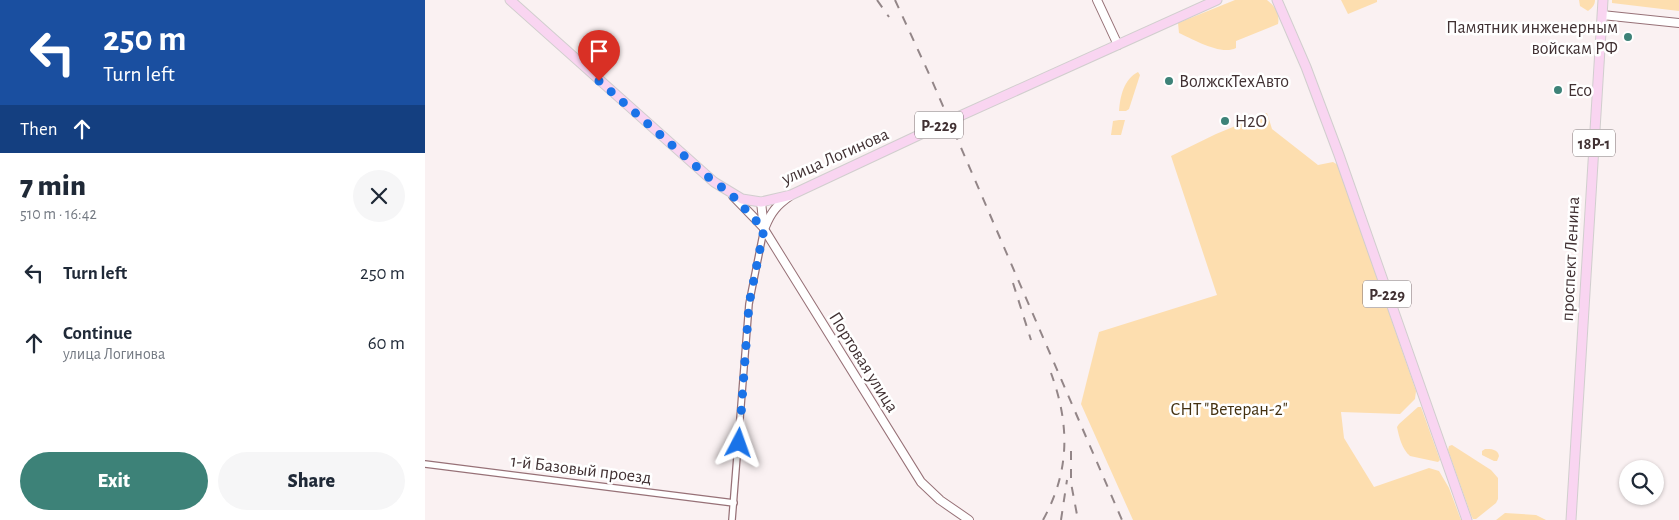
<!DOCTYPE html>
<html lang="en">
<head>
<meta charset="utf-8">
<style>
	body { margin:0; font-family:"Alegreya Sans",sans-serif; background:#f6f6f7; color:#1f2937; height:100vh; display:flex; flex-direction:column; font-size:19px; white-space:nowrap }
	* { box-sizing:border-box; margin:0 }
	p { font-size:16px; color:#747a83 }
	.icon { flex:none; width:28px; height:28px; fill:none; stroke:currentColor; stroke-width:2; stroke-linecap:round; stroke-linejoin:round }
	.map { position:relative; flex:1; overflow:hidden }
	.details { display:flex; flex-direction:column; background:#fff; width:425px }
	.details>* { flex:none }
	.guide { background:#1a4fa0; color:#fff; overflow:hidden }
	.tools { position:absolute; left:1194px; top:460px; display:grid; gap:10px }
	.tools a { display:grid; place-items:center; width:45px; height:45px; border-radius:50%; background:#fff; box-shadow:0 1px 4px #0004; font-size:25px }
	.pin { position:absolute; display:grid; place-items:center; width:42px; height:42px; color:#fff; margin:-51px -21px; border-radius:50% 50% 50% 0; rotate:-45deg; box-shadow:0 0 5px #0007 }
	.pin .icon { rotate:45deg }
	.me { position:absolute; width:55px; margin:-28px; rotate:4deg; stroke-linejoin:round; filter:drop-shadow(0 0 4px #0008) }
	.turn { display:flex; align-items:center; gap:18px; height:105px; padding:0 20px; font-size:22px }
	.turn .icon { width:65px; height:65px; stroke-width:2.5 }
	.turn b { display:block; font-size:35px; line-height:42px }
	.then { display:flex; align-items:center; height:48px; padding:0 20px; background:#0003; gap:10px; font-size:19px }
	.round { display:grid; place-items:center; flex:none; width:52px; height:52px; border-radius:26px; background:#f6f6f7 }
	.head { display:flex; align-items:center; justify-content:space-between; height:85px; padding:0 20px }
	h1 { font-size:30px; font-weight:800; line-height:38px }
	.cta { display:flex; gap:10px; margin-top:auto; padding:10px 20px }
	.cta a { flex:1; height:58px; border-radius:30px; background:#3d8278; color:#fff; font-size:20px; font-weight:800; line-height:58px; text-align:center }
	.cta a+a { background:#f6f6f7; color:#1f2937 }
	ul { padding:0; list-style:none }
	li { display:flex; align-items:center; gap:15px; height:70px; padding:0 20px }
	li div { flex:1 }
	li b { display:block; font-size:19px }
	li em { font-style:normal }
	main { display:flex; flex:1; min-height:0 }
	.map>svg:first-child { display:block }
	.green { fill:#fddeaf }
	.lines { fill:none; stroke-linecap:round; stroke-linejoin:round }
	.street-casing { stroke:#977177; stroke-width:8 }
	.secondary-casing { stroke:#977177; stroke-width:10 }
	.primary-casing { stroke:#d1cece; stroke-width:11 }
	.street { stroke:#fff; stroke-width:5.5 }
	.secondary { stroke:#fff; stroke-width:8 }
	.primary { stroke:#f9d5f1; stroke-width:9 }
	.rail { stroke:#938688; stroke-width:2; stroke-dasharray:9 9; stroke-linecap:butt }
	.route { stroke:#1a73e8; stroke-width:9; stroke-dasharray:0 16.2 }
	.poi-dot { fill:#3d8278; stroke:#fff; stroke-width:2 }
	.labels { text-anchor:middle; stroke-width:5; stroke-linejoin:round; paint-order:stroke }
	.shield { fill:#fff; stroke:#7a6f70; stroke-width:1 }
	.shield-label { font-size:16px; font-weight:bold; fill:#413133 }
	.poi-label { font-size:18px; fill:#413133; stroke:#fff; text-anchor:start }
	.street-label { font-size:18px; fill:#413133; stroke:#fff }
	.park-label { font-size:18px; fill:#443111; stroke:#fff }
</style>
</head>
<body>
<main>
<section class="details">
<div class="guide">
<div class="turn"><svg class="icon" aria-label="left" viewBox="0 0 24 24"><path d="M17 20v-9H6M10 6l-5 5 5 5"/></svg><div><b>250 m</b>Turn left</div></div>
<div class="then">Then<svg class="icon" aria-label="ahead" viewBox="0 0 24 24"><path d="M12 20V5M6 11l6-6 6 6"/></svg></div>
</div>
<div class="head"><div><h1>7 min</h1><p>510 m · 16:42</p></div><a class="round"><svg class="icon" aria-label="close" viewBox="0 0 24 24"><path d="M6 6l12 12M18 6L6 18"/></svg></a></div>
<ul>
<li><svg class="icon" aria-label="left" viewBox="0 0 24 24"><path d="M17 20v-9H6M10 6l-5 5 5 5"/></svg><div><b>Turn left</b></div><em>250 m</em></li>
<li><svg class="icon" aria-label="ahead" viewBox="0 0 24 24"><path d="M12 20V5M6 11l6-6 6 6"/></svg><div><b>Continue</b><p>улица Логинова</p></div><em>60 m</em></li>
</ul>
<div class="cta"><a>Exit</a><a>Share</a></div>
</section>
<div class="map">
<svg width="1254" height="520" viewBox="0 0 1254 520">
	<rect width="100%" height="100%" fill="#faf1f2"/>
	<g class="green">
		<path d="M810 0H842C850 6 855 14 853 24L811 41V48C796 56 768 39 754 33L753 23Z"/>
		<path d="M916 0H952V2L923 14Z"/>
		<path d="M1154 0H1170C1170 5 1167 8 1163 11L1155 6Z"/>
		<path d="M1187 0H1254V11L1187 3Z"/>
		<path d="M713 72 715 75 704 109 701 111H694C695 96 699 79 713 72Z"/>
		<path d="M842 113 847 129 893 165 908 162 913 165 991 391 990 399 975 414 916 412 919 438 949 487 1004 468 1014 471 1024 488 1036 520H708L656 404 674 332 792 295 746 156 791 134Z"/>
		<path d="M694 120H700L696 135H686L688 121Z"/>
		<path d="M993 407H996L1015 460 1013 462 985 456C977 449 974 437 972 427L974 424Z"/>
		<path d="M1027 445 1066 470 1073 478V499L1071 503 1051 519H1048L1046 515 1023 450 1024 446Z"/>
		<path d="M1060 449C1066 449 1073 449 1074 456L1072 461H1069L1057 455V451Z"/>
		<path d="M1080 513 1111 515 1121 520H1071Z"/>
	</g>
	<g class="lines">
		<defs>
			<g id="street">
				<path d="M0 464 309 503"/>
				<path d="M307 520 324 304 339 229"/>
			</g>
			<g id="secondary">
				<path d="M672 0 693 45"/>
				<path d="M1177 15 1254 23"/>
				<path d="M308 196 338 227"/>
				<path d="M336 202 339 229 496 482 515 500 544 520"/>
				<path d="M340 227C346 212 352 205 365 196"/>
			</g>
			<g id="primary">
				<path d="M85 0 289 182 317 199 336 202 366 195 526 120 792 0"/>
				<path d="M852 0 881 67 914 155 1042 520"/>
				<path d="M1146 520 1178 0"/>
			</g>
		</defs>
		<use href="#street" class="street-casing"/>
		<use href="#secondary" class="secondary-casing"/>
		<use href="#primary" class="primary-casing"/>
		<use href="#street" class="street"/>
		<use href="#secondary" class="secondary"/>
		<use href="#primary" class="primary"/>
		<g class="rail">
			<path d="M452 0 464 17"/>
			<path d="M470 0 505 76 697 520"/>
			<path d="M588 283 606 340"/>
			<path d="M646 451V483L653 520"/>
			<path d="M618 520C645 471 645 425 626 373"/>
			<path d="M636 520 642 480"/>
		</g>
	</g>
	<g class="lines">
		<path class="route" d="M174 81 289 182 304 192 339 229 324 304 314 443"/>
	</g>
	<g class="poi-dot">
		<circle cx="1203" cy="37" r="5"/>
		<circle cx="744" cy="81" r="5"/>
		<circle cx="1133" cy="90" r="5"/>
		<circle cx="800" cy="121" r="5"/>
	</g>
	<g class="labels">
		<g class="shield">
			<rect x="490" y="111.5" width="48" height="27" rx="4"/>
			<rect x="1148" y="129.5" width="42" height="27" rx="4"/>
			<rect x="938" y="280.5" width="48" height="27" rx="4"/>
		</g>
		<g class="shield-label">
			<text x="514" y="131">Р-229</text>
			<text x="1169" y="149">18Р-1</text>
			<text x="962" y="300">Р-229</text>
		</g>
		<g class="poi-label">
			<text x="1193" y="33" text-anchor="end">Памятник инженерным<tspan x="1193" dy="21">войскам РФ</tspan></text>
			<text x="754" y="87">ВолжскТехАвто</text>
			<text x="1143" y="96">Eco</text>
			<text x="810" y="127">H2O</text>
		</g>
		<g class="street-label">
			<text transform="translate(410 156) rotate(-24)" y="6">улица Логинова</text>
			<text transform="translate(1145 259) rotate(-87)" y="6">проспект Ленина</text>
			<text transform="translate(439 362) rotate(58)" y="6">Портовая улица</text>
			<text transform="translate(156 469) rotate(7)" y="6">1-й Базовый проезд</text>
		</g>
		<g class="park-label">
			<text x="804" y="415">СНТ "Ветеран-2"</text>
		</g>
	</g>
</svg>
<div class="tools">
<a><svg class="icon" aria-label="search" viewBox="0 0 24 24"><circle cx="10" cy="10" r="6"/><path d="M15 15l6 6"/></svg></a>
</div>
<div class="pin" style="left:174px;top:81px;background:#d93025"><svg class="icon" aria-label="arrive" viewBox="0 0 24 24"><path d="M6 21V4h12l-3 4 3 4H6"/></svg></div>
<svg class="me" style="left:314px;top:443px" viewBox="-20 -20 40 40"><path d="M0-17L14 15 0 8-14 15z" fill="#1a73e8" stroke="#fff" stroke-width="4"/></svg>
</div>
</main>
</body>
</html>
